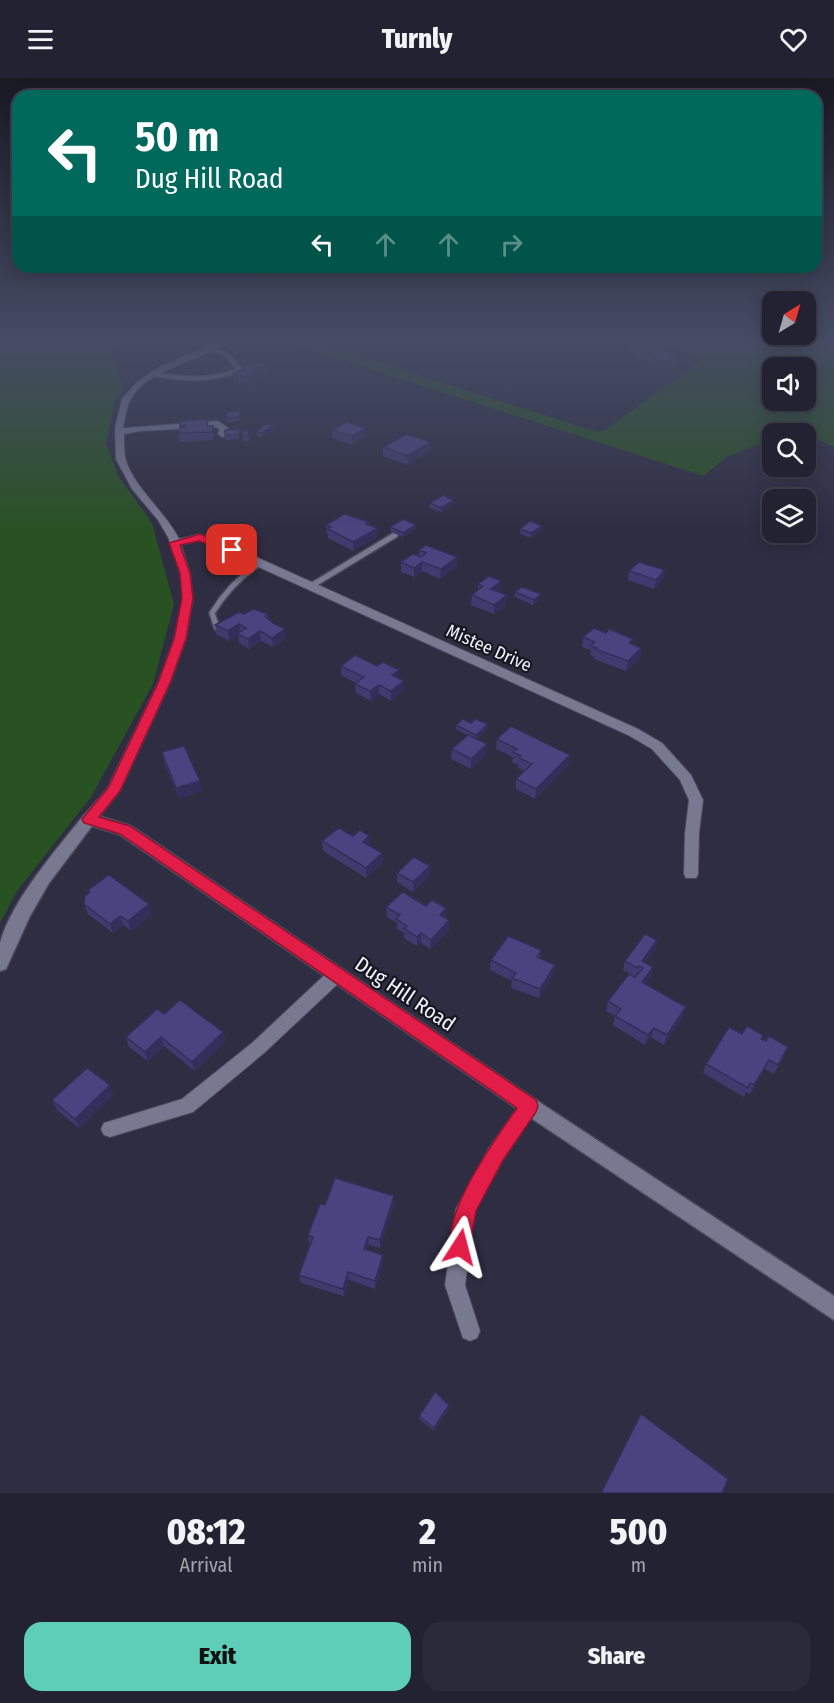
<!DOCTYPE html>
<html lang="en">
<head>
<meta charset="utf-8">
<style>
	body { margin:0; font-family:"Fira Sans Condensed",sans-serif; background:#2a2a3a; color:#f1f3f6; height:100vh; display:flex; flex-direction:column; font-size:22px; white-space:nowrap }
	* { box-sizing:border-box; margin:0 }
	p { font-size:20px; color:#a2a4ac }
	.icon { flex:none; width:33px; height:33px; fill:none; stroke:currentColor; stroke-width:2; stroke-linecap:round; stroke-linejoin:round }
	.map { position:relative; height:1415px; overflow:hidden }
	.side { display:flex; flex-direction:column; background:#222232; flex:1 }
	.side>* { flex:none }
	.top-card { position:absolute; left:12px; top:12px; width:810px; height:183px; border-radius:18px; box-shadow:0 3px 15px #0003,0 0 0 2px #3f3f4d; background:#00695c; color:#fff; overflow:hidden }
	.needle { width:39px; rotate:37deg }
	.fabs { position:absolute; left:762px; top:213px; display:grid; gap:12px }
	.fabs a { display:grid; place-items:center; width:54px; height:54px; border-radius:12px; background:#222232; box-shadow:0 3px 15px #0003,0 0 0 2px #3f3f4d; font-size:30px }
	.pin { position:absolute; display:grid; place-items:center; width:51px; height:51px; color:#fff; margin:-26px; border-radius:12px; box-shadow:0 3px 9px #0006 }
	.me { position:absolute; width:66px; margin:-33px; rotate:9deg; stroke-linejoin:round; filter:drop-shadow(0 0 4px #0008) }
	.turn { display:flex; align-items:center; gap:21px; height:126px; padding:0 24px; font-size:27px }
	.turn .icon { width:78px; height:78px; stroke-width:2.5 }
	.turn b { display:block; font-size:42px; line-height:51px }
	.lanes { display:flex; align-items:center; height:57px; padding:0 24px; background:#0003; justify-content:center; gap:30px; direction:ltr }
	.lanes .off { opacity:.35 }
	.eta { display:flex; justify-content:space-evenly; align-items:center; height:102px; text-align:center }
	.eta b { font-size:36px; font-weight:800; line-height:42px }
	.button { display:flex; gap:12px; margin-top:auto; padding:12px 24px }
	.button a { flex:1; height:69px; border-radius:18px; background:#5eceb8; color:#111; font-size:24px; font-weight:800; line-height:69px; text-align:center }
	.button a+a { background:#2a2a3a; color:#f1f3f6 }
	header { display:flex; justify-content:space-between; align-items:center; height:78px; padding:0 24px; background:#222232; font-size:27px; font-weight:800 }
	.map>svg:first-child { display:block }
	.green { fill:#285221; fill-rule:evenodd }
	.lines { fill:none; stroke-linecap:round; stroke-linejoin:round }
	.service-far1-casing { stroke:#4b4a5b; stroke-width:6 }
	.service-casing { stroke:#4b4a5b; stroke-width:8 }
	.minor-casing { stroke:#4b4a5b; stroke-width:2 }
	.tertiary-casing { stroke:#4b4a5b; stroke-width:3 }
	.service-far1 { stroke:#797891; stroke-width:4.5 }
	.service { stroke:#797891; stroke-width:5 }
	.minor { fill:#797891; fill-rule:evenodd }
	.tertiary { fill:#797891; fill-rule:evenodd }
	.wall { fill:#403a6e }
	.shaded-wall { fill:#342f5a }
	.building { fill:#4a4380; stroke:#342f5a; stroke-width:1.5 }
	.route { fill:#e11d48; stroke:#92132f; stroke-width:1.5 }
	.labels { text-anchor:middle; stroke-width:4.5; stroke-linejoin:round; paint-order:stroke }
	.street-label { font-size:18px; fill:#f1f1fe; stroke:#171720 }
	.near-street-label { font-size:21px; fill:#f1f1fe; stroke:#171720 }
</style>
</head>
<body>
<header><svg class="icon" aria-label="menu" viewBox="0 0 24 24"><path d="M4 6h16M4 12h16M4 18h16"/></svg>Turnly<svg class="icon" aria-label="heart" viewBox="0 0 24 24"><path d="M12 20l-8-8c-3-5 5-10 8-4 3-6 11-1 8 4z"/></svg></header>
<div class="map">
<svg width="834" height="1415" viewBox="0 0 834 1415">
	<rect width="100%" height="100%" fill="#2e2d42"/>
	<g class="green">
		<path d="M0 262H111L123 312 115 322 106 366 119 399 152 445 174 526 153 606 91 719 17 813 0 845Z"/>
		<path d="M279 262H308L601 355 599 353 605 352 704 281 654 262H834V369L797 352 787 355 772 356V361L726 379 704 398ZM772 290H806V322H772Z"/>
	</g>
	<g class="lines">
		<defs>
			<path id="service-far1" d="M154 296C184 302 211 303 240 292L227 277 211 270"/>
			<g id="service">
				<path d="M311 508 395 457"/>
				<path d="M217 550 212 535C225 514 239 499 260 485"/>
			</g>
			<g id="minor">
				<path d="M223 262H233C206 282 145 290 130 323 126 331 125 341 123 350L218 343 228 350 225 358 222 359 218 356 219 351 216 349 140 353 124 356C124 363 124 372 125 379 131 407 166 434 179 461L200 456 236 470 638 651 662 665 691 697 703 722 699 755 698 796 696 800H686L684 796 685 755 689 722 680 702 652 671 628 657 199 462 181 467 190 495 193 520 186 561 170 605 120 713 94 745H84L82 741 84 737 107 711 158 605 174 561 183 520 180 495 168 459 158 442 132 411 116 381 115 350 122 321 138 303 159 289Z"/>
				<path d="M337 889 343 891 345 896 343 901 264 975 193 1034 110 1059 104 1057 101 1051 104 1045 182 1021 252 965 331 891Z"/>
				<path d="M529 1020 535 1022 538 1028 535 1034 503 1082 475 1133 465 1207 480 1253 477 1260 470 1263 463 1260 445 1207 456 1131 489 1070 523 1022Z"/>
			</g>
			<path id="tertiary" d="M89 735 131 748 536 1022 834 1218V1242L522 1034 119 756 92 748 49 805 30 838 6 891 0 893C0 885 0 874 0 865 12 822 56 772 84 737Z"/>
		</defs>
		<use href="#service-far1" class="service-far1-casing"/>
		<use href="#service" class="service-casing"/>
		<use href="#minor" class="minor-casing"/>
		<use href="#tertiary" class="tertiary-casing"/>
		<use href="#service-far1" class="service-far1"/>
		<use href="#service" class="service"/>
		<use href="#minor" class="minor"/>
		<use href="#tertiary" class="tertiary"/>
	</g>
	<g class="wall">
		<path d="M627 263 653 265 668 273V274L677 280 676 288 657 290 648 283 643 284 626 271Z"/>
		<path d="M266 295 247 307 234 304 233 296Z"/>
		<path d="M240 333V343L227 344V340Z"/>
		<path d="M180 348H209L214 356 213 362 180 364 179 355 180 350Z"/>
		<path d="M274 352 262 359 257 358 256 354Z"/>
		<path d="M332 352 366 358 352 367 333 360Z"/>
		<path d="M249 353V363H243L242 358Z"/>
		<path d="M239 355V361L225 362V357Z"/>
		<path d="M383 369 431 373 408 387 383 378Z"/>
		<path d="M430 425 454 426 441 434 429 430Z"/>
		<path d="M369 444V447L378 450V459L353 473 328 460V457L327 456 326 447Z"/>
		<path d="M390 449 416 451 403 459 391 454Z"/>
		<path d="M520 451 541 452 531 460 520 456Z"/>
		<path d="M419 472 457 479V488L440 501 422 493 414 499 401 494V484L419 478Z"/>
		<path d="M629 493 663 501 654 511 628 502Z"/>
		<path d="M501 503 500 513 499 514 506 527 494 536 471 527 472 517 478 513V506Z"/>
		<path d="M515 514 540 521 533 527 515 519Z"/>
		<path d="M244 536H268V541L286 560 273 569 261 563 249 571 239 565 238 557 229 563 216 556 215 547Z"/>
		<path d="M583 559 632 566 641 570 640 580 626 593 594 581V579L590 577 591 572 582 569Z"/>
		<path d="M341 588H377L399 592V600L404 612 391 623 379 616 371 623 356 615 355 606 356 605 341 597Z"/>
		<path d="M471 645 487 651 476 661 487 666 486 676 471 691 451 681 452 671 467 657 456 651V647Z"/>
		<path d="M497 661 569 686 535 721 516 711V701L525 693 518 690V687L512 684 513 679 496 671Z"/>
		<path d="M162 674 202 713 179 720 164 684Z"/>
		<path d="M322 763 370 768 383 785 366 800 323 773Z"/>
		<path d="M397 795 430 798 413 814 397 804Z"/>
		<path d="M88 812 152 836 131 853 123 847 113 855 88 836 84 826 89 815Z"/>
		<path d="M426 828 449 842V852L430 871 421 865 417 868 404 860V855L397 851V845L387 839 386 829Z"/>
		<path d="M657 862 655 872 645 884 653 889 651 898 645 906 683 939 664 967 651 959 645 967 613 947 615 938 606 933 608 923 635 899 623 892 625 883Z"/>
		<path d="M541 872 540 880 555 887 553 897 539 920 511 910 512 903 490 892 491 882Z"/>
		<path d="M164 936 223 954 225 963 195 993 164 968 148 983 129 969 126 959Z"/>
		<path d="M742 956 762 961 784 978 774 996 765 991 750 1016 746 1014 744 1019 703 995 706 986Z"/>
		<path d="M113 1017 79 1050 57 1032 52 1022Z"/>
		<path d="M394 1126 380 1170 369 1167 367 1172 383 1185 375 1211 349 1202 344 1218 301 1205 299 1197 311 1166 309 1165 308 1157 325 1127Z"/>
		<path d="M449 1327V1331L434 1353 419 1341V1338Z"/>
	</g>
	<g class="shaded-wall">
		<path d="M649 275 648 283 643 284 644 276Z"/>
		<path d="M677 280 676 288 657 290 658 283Z"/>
		<path d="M265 287 266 295 247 307 246 299Z"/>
		<path d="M273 347 274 352 262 359V355Z"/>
		<path d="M366 350V358L352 367V358Z"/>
		<path d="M431 364V373L408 387 407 378Z"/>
		<path d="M454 422V426L441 434V430Z"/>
		<path d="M416 447V451L403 459V455Z"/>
		<path d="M542 448 541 452 531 460V455Z"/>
		<path d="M378 450V459L353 473V464Z"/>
		<path d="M457 479V488L440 501 441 491Z"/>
		<path d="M422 484V493L414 499V490Z"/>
		<path d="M665 492 663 501 654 511 656 502Z"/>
		<path d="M501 503 500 513 491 520V511Z"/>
		<path d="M541 516 540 521 533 527 534 522Z"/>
		<path d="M507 517 506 527 494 536V527Z"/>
		<path d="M239 546 240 556H237L238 557 229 563 228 553Z"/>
		<path d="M285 551 286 560 273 569 272 560Z"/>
		<path d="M260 553 261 563 249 571 248 561Z"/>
		<path d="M641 570 640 580 626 593 628 583Z"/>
		<path d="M399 592V601L392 597Z"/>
		<path d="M404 603V612L391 623V613Z"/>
		<path d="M379 607V616L371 623 370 613Z"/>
		<path d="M488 646 487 651 476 662V657Z"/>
		<path d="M487 666 486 676 471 691V681Z"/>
		<path d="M570 677 569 686 535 721 536 711Z"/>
		<path d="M200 703 202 713 179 720 176 710Z"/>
		<path d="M369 758 370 768 363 764Z"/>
		<path d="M382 775 383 785 366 800V790Z"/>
		<path d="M430 788V798L413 814V804Z"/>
		<path d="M149 826 152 836 131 853 128 843Z"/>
		<path d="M446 830V840L440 837Z"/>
		<path d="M120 838 123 847 113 855 110 846Z"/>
		<path d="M449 842V852L430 871 431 862Z"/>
		<path d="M421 855V865L417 868V859Z"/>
		<path d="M657 862 655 872 642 889V883Z"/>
		<path d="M555 887 553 897 539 920 540 911Z"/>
		<path d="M653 889 651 898 640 914 642 904Z"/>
		<path d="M686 929 683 939 664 967 667 957Z"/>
		<path d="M654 950 651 959 645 967 648 957Z"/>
		<path d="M223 954 225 963 195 993 192 984Z"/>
		<path d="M161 959 164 968 148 983 145 974Z"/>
		<path d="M769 982 765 991 750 1016 754 1007Z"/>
		<path d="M110 1007 113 1017 79 1050 75 1041Z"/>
		<path d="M394 1118V1126L380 1170V1162Z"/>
		<path d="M368 1159 369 1167 365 1180 364 1171Z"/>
		<path d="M383 1177V1185L375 1211V1203Z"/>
		<path d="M348 1194 349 1202 344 1218 343 1211Z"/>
		<path d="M449 1327V1331L434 1353V1350Z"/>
	</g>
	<g class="building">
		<path d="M635 262H650L653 265 668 273H665L677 280 658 283 649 275 644 276 627 263Z"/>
		<path d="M256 284 265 287 246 299 233 296Z"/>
		<path d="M240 333 239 339 227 340V334Z"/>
		<path d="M208 341 207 348H213L212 354 179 355 180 350H185L186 347 180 348 181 343Z"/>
		<path d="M346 344 366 350 352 358 332 352Z"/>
		<path d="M267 346 273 347 262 355 256 354Z"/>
		<path d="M239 351V357H225V352Z"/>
		<path d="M243 353H249L248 358H242Z"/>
		<path d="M407 356 431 364 407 378 383 369Z"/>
		<path d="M443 417 454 422 441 430 430 425Z"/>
		<path d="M344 436 369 444 366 446 378 450 353 464 328 451 331 449 326 447Z"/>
		<path d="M403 441 416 447 403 455 390 449Z"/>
		<path d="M530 443 542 448 531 455 520 451Z"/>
		<path d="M426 467 457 479 441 491 422 484 414 490 401 484 413 476 421 479 426 475 419 472Z"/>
		<path d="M639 484 665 492 656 502 629 493Z"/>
		<path d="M489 498 501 503 491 511 507 517 494 527 472 517 483 508 478 506Z"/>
		<path d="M522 509 541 516 534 522 515 514Z"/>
		<path d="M253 531 268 536 265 538 273 545 285 551 272 560 260 553 248 561 237 556 246 550 239 546 228 553 215 547 239 534 244 536Z"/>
		<path d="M594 550 606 555 609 551 633 561 629 565 641 570 628 583 595 571 597 570 591 568 595 564 583 559Z"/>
		<path d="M355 577 377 588 383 584 399 592 392 597 404 603 391 613 379 607 370 613 355 606 364 599 341 588Z"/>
		<path d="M463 641 471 645 476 641 488 646 476 657 456 647Z"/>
		<path d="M511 648 570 677 536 711 516 701 532 686 519 680 521 678 513 674 517 671 497 661Z"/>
		<path d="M468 657 487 666 471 681 452 671Z"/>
		<path d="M184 668 200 703 176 710 162 674Z"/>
		<path d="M339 750 353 758 360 752 369 758 363 764 382 775 366 790 322 763Z"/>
		<path d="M414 779 430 788 413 804 397 795Z"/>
		<path d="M109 797 149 826 128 843 120 838 110 846 84 826 85 818 90 814 88 812Z"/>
		<path d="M403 814 426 828 432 822 446 830 440 837 449 842 431 862 421 855 417 859 404 850 407 848 396 841 400 837 386 829Z"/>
		<path d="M645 856 657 862 642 883 653 889 642 904 686 929 667 957 654 950 648 957 615 938 621 931 608 923 629 896 635 899 643 890 639 888 637 890 625 883Z"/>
		<path d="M508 858 541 872 537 879 555 887 540 911 512 900 516 895 491 882Z"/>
		<path d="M180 922 223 954 192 984 161 959 145 974 126 959 157 931 164 936Z"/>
		<path d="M747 948 763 957 761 961 766 963 769 958 788 969 778 987 769 982 754 1007 750 1005 748 1010 706 986 729 949 742 956Z"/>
		<path d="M87 990 110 1007 75 1041 52 1022Z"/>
		<path d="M335 1100 394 1118 380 1162 368 1159 364 1171 383 1177 375 1203 348 1194 343 1211 299 1197 313 1159 308 1157 320 1126 325 1127Z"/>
		<path d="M435 1314 449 1327 434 1350 419 1338Z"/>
		<path d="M641 1336 728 1401 722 1415H601Z"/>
	</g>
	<linearGradient id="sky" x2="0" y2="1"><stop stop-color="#191924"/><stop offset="0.57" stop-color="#464c65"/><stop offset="1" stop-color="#464c65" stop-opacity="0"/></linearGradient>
	<rect width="834" height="460" fill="url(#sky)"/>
	<path class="route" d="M200 456 237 472 228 474 199 463 180 467 190 495 193 520 186 561 170 605 120 713 99 739 130 748 536 1022 538 1028 536 1034 503 1082 476 1133 468 1176 460 1179 453 1176C438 1139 496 1060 517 1030L120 756 84 745 82 741 108 710 158 605 174 561 182 520 180 495 169 465Z"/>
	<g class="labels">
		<g class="street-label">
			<text transform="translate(489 570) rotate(24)" y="6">Mistee Drive</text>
		</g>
		<g class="near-street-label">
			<text transform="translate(405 916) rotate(34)" y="7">Dug Hill Road</text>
		</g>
	</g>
</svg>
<div class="fabs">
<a><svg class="needle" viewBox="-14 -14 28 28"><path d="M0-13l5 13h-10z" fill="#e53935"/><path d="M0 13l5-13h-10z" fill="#a2a4ac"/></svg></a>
<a><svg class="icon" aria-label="sound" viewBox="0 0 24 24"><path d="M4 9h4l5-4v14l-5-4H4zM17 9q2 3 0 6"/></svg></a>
<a><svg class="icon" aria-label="search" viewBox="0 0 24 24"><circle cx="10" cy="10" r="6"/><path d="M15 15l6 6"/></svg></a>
<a><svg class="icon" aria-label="layers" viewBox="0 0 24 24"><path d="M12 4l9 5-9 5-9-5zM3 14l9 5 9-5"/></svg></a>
</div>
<div class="pin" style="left:232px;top:472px;background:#d93025"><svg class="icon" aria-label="arrive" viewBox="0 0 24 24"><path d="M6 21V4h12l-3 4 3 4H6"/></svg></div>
<svg class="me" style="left:460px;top:1169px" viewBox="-20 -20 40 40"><path d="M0-17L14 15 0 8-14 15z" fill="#e11d48" stroke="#fff" stroke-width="4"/></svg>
<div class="top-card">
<div class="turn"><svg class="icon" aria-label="left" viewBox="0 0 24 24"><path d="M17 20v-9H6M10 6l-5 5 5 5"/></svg><div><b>50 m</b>Dug Hill Road</div></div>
<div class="lanes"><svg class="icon" aria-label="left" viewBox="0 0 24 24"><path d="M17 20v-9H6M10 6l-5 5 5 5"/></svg><svg class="icon off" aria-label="ahead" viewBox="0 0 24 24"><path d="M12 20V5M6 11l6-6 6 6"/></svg><svg class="icon off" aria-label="ahead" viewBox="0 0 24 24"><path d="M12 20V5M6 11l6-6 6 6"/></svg><svg class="icon off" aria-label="right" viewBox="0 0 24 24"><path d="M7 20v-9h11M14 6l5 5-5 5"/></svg></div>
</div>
</div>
<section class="side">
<div class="eta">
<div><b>08:12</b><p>Arrival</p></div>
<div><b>2</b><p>min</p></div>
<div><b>500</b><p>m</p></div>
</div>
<div class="button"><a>Exit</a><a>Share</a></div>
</section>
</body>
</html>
